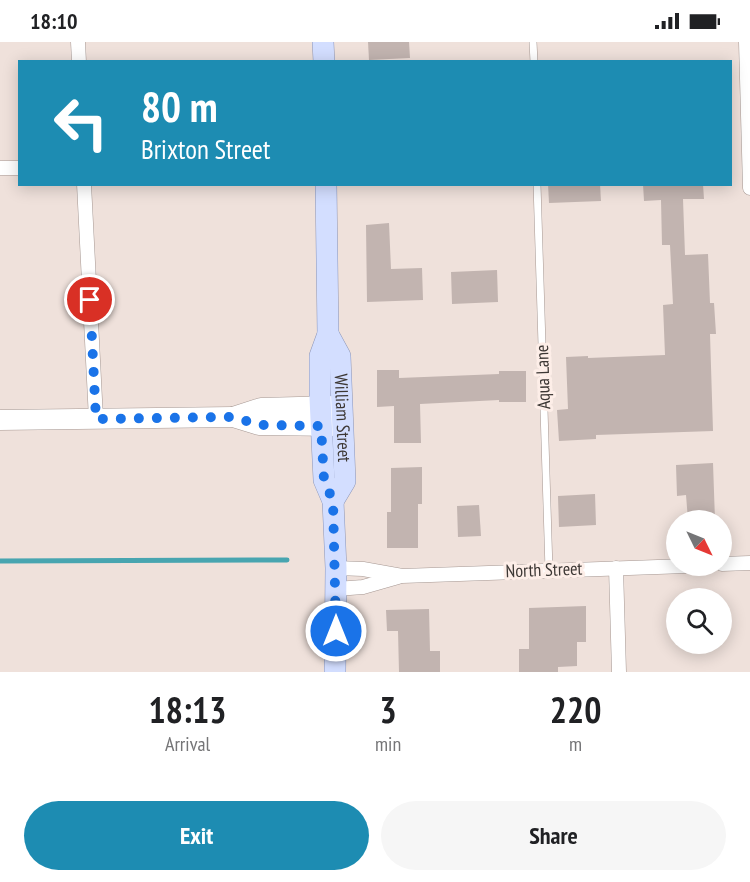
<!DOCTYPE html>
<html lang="en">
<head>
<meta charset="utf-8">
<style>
	body { margin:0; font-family:"PT Sans Narrow",sans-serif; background:#f6f6f6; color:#202124; height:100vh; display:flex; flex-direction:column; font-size:22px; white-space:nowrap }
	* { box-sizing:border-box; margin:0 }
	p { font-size:20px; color:#757577 }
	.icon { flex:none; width:33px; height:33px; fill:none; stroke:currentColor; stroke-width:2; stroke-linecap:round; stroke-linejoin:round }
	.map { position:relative; height:630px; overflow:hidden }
	.sheet { display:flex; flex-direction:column; background:#fff; flex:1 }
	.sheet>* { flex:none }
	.top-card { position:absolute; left:18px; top:18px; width:714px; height:126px; border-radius:0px; box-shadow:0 3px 15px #0003; background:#1d8cb2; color:#fff; overflow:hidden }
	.needle { width:39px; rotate:133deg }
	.controls { position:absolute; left:666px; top:468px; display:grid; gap:12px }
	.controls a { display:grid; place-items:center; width:66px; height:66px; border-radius:50%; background:#fff; box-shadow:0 3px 15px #0003; font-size:30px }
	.pin { position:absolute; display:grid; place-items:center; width:51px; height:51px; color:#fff; margin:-26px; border:3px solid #fff; border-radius:50%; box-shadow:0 2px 6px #0007 }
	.me { position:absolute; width:66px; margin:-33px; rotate:0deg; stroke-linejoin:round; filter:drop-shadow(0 0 4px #0008) }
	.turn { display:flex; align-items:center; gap:21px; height:126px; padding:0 24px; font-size:27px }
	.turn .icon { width:78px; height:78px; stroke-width:2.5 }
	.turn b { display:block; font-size:42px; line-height:51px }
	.eta { display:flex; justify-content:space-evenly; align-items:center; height:102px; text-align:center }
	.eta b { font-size:36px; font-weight:700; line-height:42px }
	.primary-button { display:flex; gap:12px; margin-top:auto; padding:12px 24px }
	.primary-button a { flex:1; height:69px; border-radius:36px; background:#1d8cb2; color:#fff; font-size:24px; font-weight:700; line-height:69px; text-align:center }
	.primary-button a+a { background:#f6f6f6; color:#202124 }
	.status { display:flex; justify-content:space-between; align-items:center; height:42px; padding:0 30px; background:#fff; direction:ltr }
	.status svg { height:16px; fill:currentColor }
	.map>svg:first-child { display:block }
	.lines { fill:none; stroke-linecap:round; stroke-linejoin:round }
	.stream { stroke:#48a5b0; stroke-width:5 }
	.building { fill:#c2b4b0 }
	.lane-casing { stroke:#a69893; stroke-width:8 }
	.street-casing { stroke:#a69893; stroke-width:15 }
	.secondary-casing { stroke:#a69893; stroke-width:21 }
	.primary-casing { stroke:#8b95b8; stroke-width:22 }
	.lane { stroke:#fff; stroke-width:7 }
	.street { stroke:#fff; stroke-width:14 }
	.secondary { stroke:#fff; stroke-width:20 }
	.primary { stroke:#d3deff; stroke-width:21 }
	.route { stroke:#1a73e8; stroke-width:10; stroke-dasharray:0 18 }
	.labels { text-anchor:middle; stroke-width:6; stroke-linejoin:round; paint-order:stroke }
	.street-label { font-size:18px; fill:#3c3734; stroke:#fdeee8 }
</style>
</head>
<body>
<div class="status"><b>18:10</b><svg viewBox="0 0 49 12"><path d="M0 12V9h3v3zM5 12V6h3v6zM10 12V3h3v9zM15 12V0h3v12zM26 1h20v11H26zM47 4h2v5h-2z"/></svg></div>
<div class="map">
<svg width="750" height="630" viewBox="0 0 750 630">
	<rect width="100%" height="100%" fill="#efe1db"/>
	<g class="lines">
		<path class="stream" d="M0 519 287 518"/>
	</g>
	<g class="building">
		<path d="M368 0H409L410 16 369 18Z"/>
		<path d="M548 142H600L601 159 549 161Z"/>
		<path d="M643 142H703L704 157H683L685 213 708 212 710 261H714L716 292H710L713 389 596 393V397L559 399 557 368 568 367 566 315 588 314V316L665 313 663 263 673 262 670 203H662L661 158 644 159Z"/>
		<path d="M389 181 391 227 422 226 423 258 367 260 366 183Z"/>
		<path d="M497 228 498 260 452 262 451 230Z"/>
		<path d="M377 328H399V336L499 332V329H526V360H499V358L420 362 421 401H394V364L377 365Z"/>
		<path d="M713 421 715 478H688L686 453 677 454 676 423Z"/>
		<path d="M422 425V462H418V506H387V470H391V426Z"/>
		<path d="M595 452 596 483 559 485 558 454Z"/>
		<path d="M479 463 481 494 458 495 457 464Z"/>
		<path d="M586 564V600H577V624L558 625V630H519V607H529V566Z"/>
		<path d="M429 567 430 609H440V630H399L398 589H387L386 568Z"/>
	</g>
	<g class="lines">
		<defs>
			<g id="lane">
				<path d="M533 0 534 20"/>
				<path d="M537 142 549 528"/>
			</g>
			<g id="street">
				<path d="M78 0 79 20"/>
				<path d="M746 0 750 146"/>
				<path d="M0 126H20"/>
				<path d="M84 142 96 377"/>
				<path d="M722 522 750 521"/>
				<path d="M336 526 363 527 402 534 686 524"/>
				<path d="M616 526 619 630"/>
				<path d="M336 547 363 545 398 535"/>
			</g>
			<g id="secondary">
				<path d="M233 375 261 366 336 364"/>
				<path d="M0 378 233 375 259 383 338 384"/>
			</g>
			<g id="primary">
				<path d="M323 0 324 20"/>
				<path d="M326 142 328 292 320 314V356L324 438 333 459 336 526 335 630"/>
				<path id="s1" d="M328 292 340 314 345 439 333 459"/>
			</g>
		</defs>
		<use href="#lane" class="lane-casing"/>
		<use href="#street" class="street-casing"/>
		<use href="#secondary" class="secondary-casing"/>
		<use href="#primary" class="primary-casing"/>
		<use href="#lane" class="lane"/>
		<use href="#street" class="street"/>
		<use href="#secondary" class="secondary"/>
		<use href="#primary" class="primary"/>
	</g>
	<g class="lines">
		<path class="route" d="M90 258 96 377 233 375 260 383 321 384 324 438 333 459 336 589"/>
	</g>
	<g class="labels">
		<g class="street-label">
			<text transform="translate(543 335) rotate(-92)" y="6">Aqua Lane</text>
			<text dy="6" stroke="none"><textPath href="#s1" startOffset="87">William Street</textPath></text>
			<text transform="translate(544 528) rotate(-2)" y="6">North Street</text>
		</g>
	</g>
</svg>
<div class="controls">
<a><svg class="needle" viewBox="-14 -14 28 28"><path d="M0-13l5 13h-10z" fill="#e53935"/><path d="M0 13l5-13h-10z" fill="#757577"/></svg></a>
<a><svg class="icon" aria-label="search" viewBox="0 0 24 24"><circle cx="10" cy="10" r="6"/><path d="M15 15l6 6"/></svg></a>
</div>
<div class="pin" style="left:90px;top:258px;background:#d93025"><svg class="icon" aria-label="arrive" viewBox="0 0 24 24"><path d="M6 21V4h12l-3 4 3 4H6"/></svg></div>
<svg class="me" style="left:336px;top:589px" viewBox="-20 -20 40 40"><circle r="17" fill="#1a73e8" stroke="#fff" stroke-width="3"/><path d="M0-11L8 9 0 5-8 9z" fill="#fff"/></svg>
<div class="top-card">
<div class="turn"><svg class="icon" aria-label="left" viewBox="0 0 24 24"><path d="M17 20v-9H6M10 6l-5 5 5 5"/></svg><div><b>80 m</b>Brixton Street</div></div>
</div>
</div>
<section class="sheet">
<div class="eta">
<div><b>18:13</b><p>Arrival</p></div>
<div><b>3</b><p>min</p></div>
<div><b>220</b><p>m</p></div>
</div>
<div class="primary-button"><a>Exit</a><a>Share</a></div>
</section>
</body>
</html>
